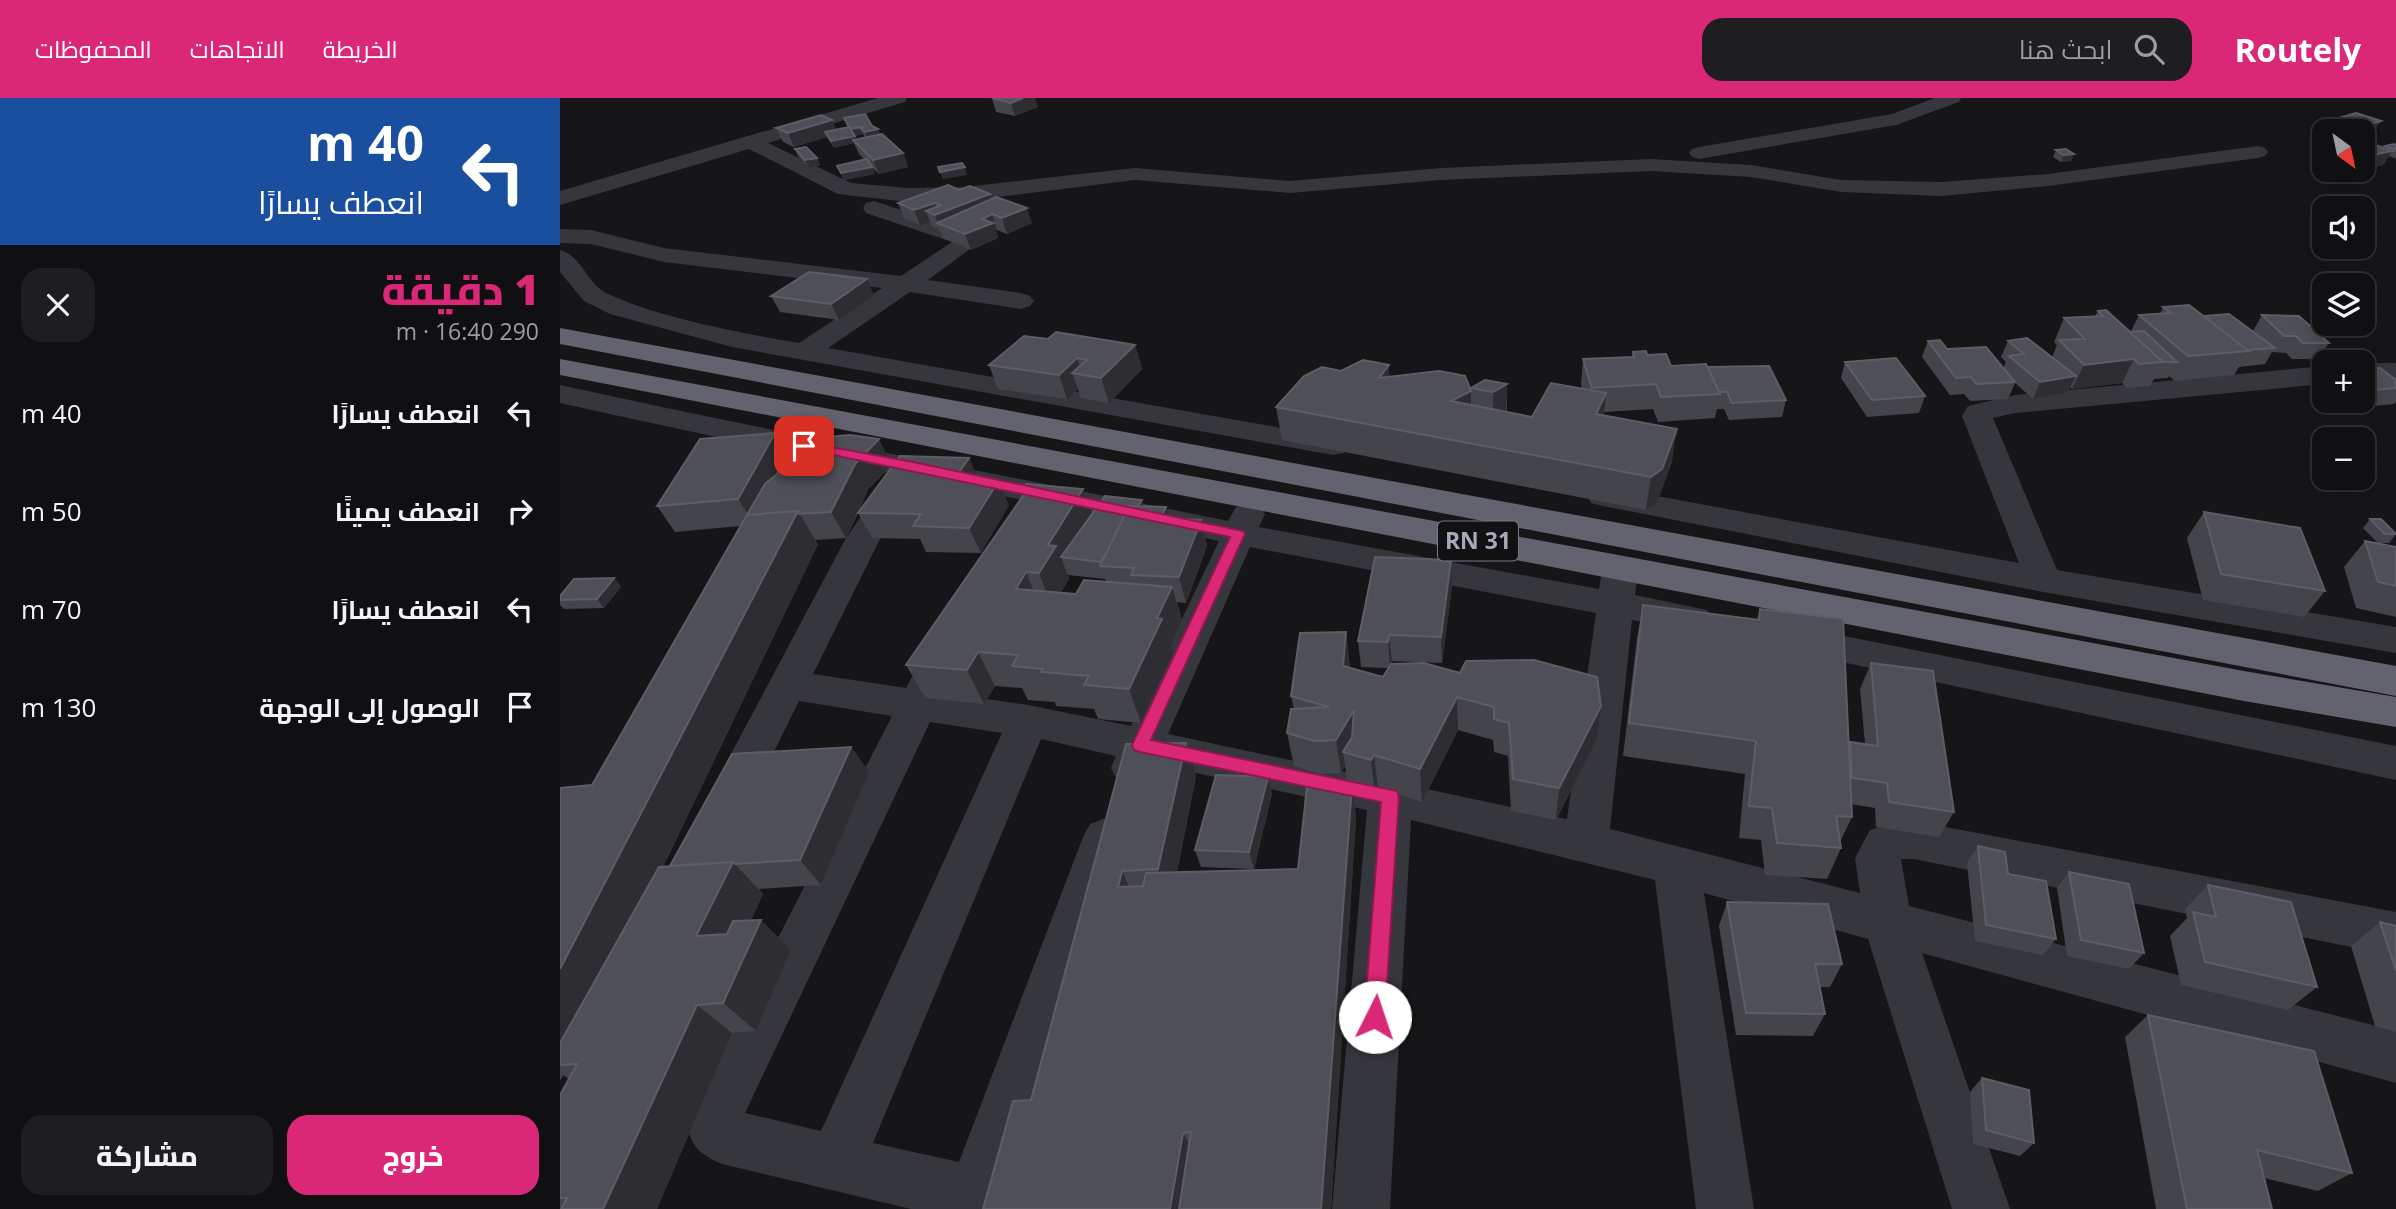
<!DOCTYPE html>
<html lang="ar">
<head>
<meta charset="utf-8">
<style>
	body { margin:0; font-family:"Open Sans",Cairo,sans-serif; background:#1e1e20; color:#f1f3f6; direction:rtl; height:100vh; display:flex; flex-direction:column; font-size:26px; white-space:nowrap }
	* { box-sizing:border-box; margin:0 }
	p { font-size:23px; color:#9c9d9f }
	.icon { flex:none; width:38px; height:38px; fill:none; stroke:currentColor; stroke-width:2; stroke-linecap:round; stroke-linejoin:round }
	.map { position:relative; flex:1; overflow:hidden; direction:ltr }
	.side { display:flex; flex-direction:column; background:#101012; width:560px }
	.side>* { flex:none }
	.banner { background:#1a4fa0; color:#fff; overflow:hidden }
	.needle { width:46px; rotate:147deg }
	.fabs { position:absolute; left:1752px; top:21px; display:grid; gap:14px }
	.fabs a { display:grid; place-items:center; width:63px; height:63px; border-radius:14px; background:#101012; box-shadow:0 4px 18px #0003,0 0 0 2px #303032; font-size:35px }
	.pin { position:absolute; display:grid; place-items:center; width:60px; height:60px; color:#fff; margin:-30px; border-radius:14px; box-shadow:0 4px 10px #0006 }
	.me { position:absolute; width:77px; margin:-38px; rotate:4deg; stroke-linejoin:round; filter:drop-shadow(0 0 5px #0008) }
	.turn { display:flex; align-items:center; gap:24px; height:147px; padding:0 21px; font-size:32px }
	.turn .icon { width:91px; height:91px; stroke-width:2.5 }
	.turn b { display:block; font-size:49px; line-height:60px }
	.round { display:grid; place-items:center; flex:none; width:74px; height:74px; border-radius:21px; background:#1e1e20 }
	.overview { display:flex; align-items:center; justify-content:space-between; height:119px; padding:0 21px }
	h1 { font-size:42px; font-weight:800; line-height:52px; color:#db2777 }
	.action { display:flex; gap:14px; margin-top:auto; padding:14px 21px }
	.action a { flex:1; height:80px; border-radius:21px; background:#db2777; color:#fff; font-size:28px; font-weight:800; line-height:80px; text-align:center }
	.action a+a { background:#1e1e20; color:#f1f3f6 }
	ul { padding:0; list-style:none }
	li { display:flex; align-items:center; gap:21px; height:98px; padding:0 21px }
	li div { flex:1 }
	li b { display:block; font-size:26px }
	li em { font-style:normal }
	header { display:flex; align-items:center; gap:42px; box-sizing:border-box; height:98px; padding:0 35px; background:#db2777; color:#fff }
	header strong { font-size:33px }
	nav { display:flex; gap:38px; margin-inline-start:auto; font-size:24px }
	.search { width:490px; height:63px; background:#1e1e20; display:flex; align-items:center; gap:18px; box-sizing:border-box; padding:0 24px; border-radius:21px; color:#9c9d9f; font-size:26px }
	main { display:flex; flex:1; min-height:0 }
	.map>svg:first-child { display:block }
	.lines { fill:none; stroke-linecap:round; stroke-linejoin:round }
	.minor { fill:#36363d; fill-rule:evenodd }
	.highway { fill:#62636f; fill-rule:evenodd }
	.wall { fill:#44454b; fill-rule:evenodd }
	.shaded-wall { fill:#2d2d32 }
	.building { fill:#4f4f57; stroke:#5c5d66; stroke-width:2 }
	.route { fill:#db2777; stroke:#8e194d; stroke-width:2 }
	.labels { text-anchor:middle; stroke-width:7; stroke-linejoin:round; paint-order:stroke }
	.shield { fill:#111013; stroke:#797b87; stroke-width:2 }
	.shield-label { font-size:23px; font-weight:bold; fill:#a6a9b9 }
</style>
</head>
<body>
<header>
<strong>Routely</strong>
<div class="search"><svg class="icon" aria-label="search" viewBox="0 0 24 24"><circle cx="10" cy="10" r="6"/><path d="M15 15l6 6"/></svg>ابحث هنا</div>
<nav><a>الخريطة</a><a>الاتجاهات</a><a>المحفوظات</a></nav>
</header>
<main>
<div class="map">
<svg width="1836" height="1111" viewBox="0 0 1836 1111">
	<rect width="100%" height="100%" fill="#161518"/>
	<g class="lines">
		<g class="minor">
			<path d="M318 0H347L345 4 208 45 291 85 348 90 405 89 575 70 730 83 881 70 1091 61 1191 67 1281 82 1382 84 1488 76 1698 48 1705 50 1708 54 1705 58 1698 60 1488 88 1382 98 1281 94 1191 79 1091 73 881 82 730 95 575 82 405 103 348 104 278 96 189 51 0 107V93Z"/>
			<path d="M1375 0H1401L1399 4 1336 27 1139 61 1132 59 1129 55 1132 51 1139 49 1332 16Z"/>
			<path d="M314 103 418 137 422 142 368 182 461 195 470 198 474 203 470 208 461 211 350 194 268 250 773 339 784 341 788 348 784 355 773 357 172 249 50 216 24 203 0 174V152C21 157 27 185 46 195 99 220 181 235 239 245L322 190 104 164 31 146 0 145V131L31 132 104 150 341 178 392 144 306 115 303 110 306 105Z"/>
			<rect x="1802" y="265" width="34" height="16"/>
			<path d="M1764 268V286L1455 315 1433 320 1497 472 1836 529V555L1483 494 1043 408 1031 405 1027 398 1031 391 1043 388 1459 465 1402 318 1408 308 1455 297Z"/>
			<path d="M0 287C222 336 445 377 668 423L676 409 688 406 700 409 705 416 699 429 1039 491 1041 479 1046 471 1059 467 1072 471 1077 479 1075 497 1147 512 1153 521 1147 530 1134 534 1072 522 1050 731 1300 795 1295 760 1310 732 1343 722 1354 723 1836 814V858L1354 761H1341L1349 808 1836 933V985L1362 855 1450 1111H1392L1308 841 1144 795 1194 1111H1136L1095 782 851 722 830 1111H772L807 712 595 666 587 682 572 687 557 682 551 670 556 658 481 641 313 1045 399 1064 523 739 530 726 546 720 562 726 569 739 439 1111H351L162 1066C138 1056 127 1045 127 1017L332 618 239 603 184 714 169 719 154 714 147 701 286 440 325 384 337 381 349 384 353 391 320 441 253 576 346 590 356 572 370 567 384 572 390 582 384 595 468 607 571 628 659 443C439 396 219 354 0 305ZM690 449 1036 515 1007 721 608 636ZM370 624 442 635 261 1033 185 1015Z"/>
			<path d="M1234 528 1836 648V682L1221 551 1215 541 1221 531Z"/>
		</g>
		<g class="highway">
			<path d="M0 230 1836 568V598L0 246Z"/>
			<path d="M0 261 1684 573 1836 599V629L1684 603 0 277Z"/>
		</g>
	</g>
	<g class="wall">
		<path d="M432 0 478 9 455 18 436 14Z"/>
		<path d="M1782 19 1817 29 1803 34 1778 26Z"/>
		<path d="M284 20 318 31 320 36 343 55 348 69 319 76 312 70 315 76 284 82 277 68 305 62 299 56 294 45 274 50 267 39 234 49 223 44 216 30 272 22 276 32 288 29ZM303 36 306 40 297 42 295 38Z"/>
		<path d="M1802 42 1824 50 1825 48 1836 47V61L1829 58 1823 67 1804 71H1802Z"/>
		<path d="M235 51 257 60 260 67 249 70 238 58Z"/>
		<path d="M1496 52 1514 56 1511 63 1501 64 1493 59Z"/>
		<path d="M399 92 430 96 432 100 472 125 447 136 437 132H436L438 140 411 152 383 140 379 131 371 128 370 124 360 127 344 120 338 105Z"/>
		<path d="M314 197 279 222 220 214 211 198Z"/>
		<path d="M1603 209 1644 218 1693 233 1702 217 1769 245 1758 261H1732L1726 255 1712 254 1705 266 1679 269 1674 277 1615 283 1609 278 1608 280 1594 281 1590 288 1567 290 1562 285 1512 291 1510 289 1508 294 1473 301 1455 285 1448 301 1410 303 1404 296 1390 297 1362 259 1368 243 1443 271 1446 264 1441 259 1448 243 1492 259 1497 247 1494 244 1504 220 1535 218 1538 213 1571 233 1579 217 1600 216Z"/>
		<path d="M575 247 582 271 549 305 520 300 518 291 507 301 438 291 429 267Z"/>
		<path d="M1073 254 1111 268 1148 270 1226 302 1222 319 1169 322 1164 311H1157L1155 320 1098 324 1093 311 1044 314V318L1112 364 1097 404 1086 412 722 342 716 309 781 273 830 279 911 293V307V290L947 286V314L972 319 1022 291 1021 286 1023 261 1072 259Z"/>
		<path d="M1285 264 1365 298 1359 315 1307 319 1281 280Z"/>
		<path d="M1802 271 1836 282V304L1834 306 1801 309 1793 303H1802Z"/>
		<path d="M215 335 225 352 332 367 308 391 298 415 409 360 418 381 449 407 421 455 366 454 360 441 312 440 298 415 286 440 255 442 258 446 103 769 110 768 291 649 309 674 261 787 199 791 203 796 191 822 231 852 196 933 172 935 97 1111H0V997L9 981 3 977 0 983V690L32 687 180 428 115 434 97 408Z"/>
		<path d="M466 386 532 416 582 402 583 408 610 421 641 422 647 448 626 505 617 504 622 522 611 547 613 555 581 625 538 621 534 611 496 608 495 604 468 602 462 590 435 588 424 606 365 600 346 567 462 399 461 394ZM506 472 508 477 545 481 546 483 516 496 501 494 509 481Z"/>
		<path d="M1644 414 1765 493 1744 519 1643 502 1627 440Z"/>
		<path d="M1810 421 1836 436 1829 445H1818L1803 430Z"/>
		<path d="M1805 443 1836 449V519L1796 510 1784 469Z"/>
		<path d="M891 462 892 488 882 565 832 563 831 566 1037 641 996 722 951 713 948 658 934 654 933 642 898 632 862 704 818 690 815 695 792 688 796 720 771 1111H423L471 1002 566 646 636 678 617 774 738 771 792 688 788 687 785 668 781 675 761 676 734 668 727 635 734 611 731 598 786 534 790 570 823 579 828 570 801 569 798 543Z"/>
		<path d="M54 480 61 489 44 510 4 511 0 507V498Z"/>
		<path d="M1083 507 1197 521 1200 511 1288 648 1290 644 1305 646 1300 591 1311 565 1394 714 1379 739 1316 729 1315 710 1291 706 1292 719 1280 744 1281 750 1267 781 1205 777 1201 742 1179 740 1185 676 1063 658 1077 540Z"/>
		<path d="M708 679 712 696 694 771 641 769 635 752Z"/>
		<path d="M1418 748 1448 776 1496 841 1483 857 1415 843 1407 765Z"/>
		<path d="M1509 774 1584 855 1569 871 1507 858 1497 790Z"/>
		<path d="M1648 787 1757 889 1728 912 1621 887 1610 838 1627 820 1625 811Z"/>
		<path d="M1167 804 1282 866 1270 889H1260L1265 916 1253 938 1176 937 1159 828Z"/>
		<path d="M1820 824 1836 828V934L1815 928 1791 848Z"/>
		<path d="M1588 917 1792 1075 1758 1093 1704 1080 1712 1111H1596L1565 939Z"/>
		<path d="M1422 980 1474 1045 1460 1058 1413 1046 1410 994Z"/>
	</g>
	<g class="shaded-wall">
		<path d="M463 0H475L478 9 455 18 451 5Z"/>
		<path d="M272 22 278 36 265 34 267 39 234 49 228 35Z"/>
		<path d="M1821 23 1817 29 1803 34 1808 27Z"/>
		<path d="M303 29 318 31 321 38 307 41 305 34 301 31 303 36 295 38 298 45 293 42 294 45 274 50 271 43 290 31Z"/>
		<path d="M1832 53 1823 67 1804 71 1813 57Z"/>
		<path d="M343 55 348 69 319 76 313 62Z"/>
		<path d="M1514 56 1511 63 1501 64 1504 57Z"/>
		<path d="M257 60 260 67 249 70 245 62Z"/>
		<path d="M312 69 315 76 284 82 281 75Z"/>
		<path d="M405 69 407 77 383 81 380 74Z"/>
		<path d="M430 96 435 111 378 126 375 117 366 113 370 124 360 127 354 112 375 105 379 115Z"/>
		<path d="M467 110 472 125 447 136 442 120Z"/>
		<path d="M432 116 437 132H436L438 140 411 152 405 136 422 121Z"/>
		<path d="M307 181 314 197 279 222 271 206Z"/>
		<path d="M575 247 582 271 549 305 541 280Z"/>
		<path d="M517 260 522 277 512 275 518 291 507 301 499 277Z"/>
		<path d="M1574 261 1562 285 1512 291 1524 267Z"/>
		<path d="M829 267 831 299 819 280Z"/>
		<path d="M1516 278 1508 294 1473 301 1480 284Z"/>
		<path d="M947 286 946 319 933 326V294Z"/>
		<path d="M911 293V325L891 303Z"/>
		<path d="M1046 295 1043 327 1036 316Z"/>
		<path d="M1117 331 1112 364 1097 404 1086 412 1091 379Z"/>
		<path d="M215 335 230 360 227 358 220 356 226 367 190 419 178 401Z"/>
		<path d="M319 341 332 367 308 391 286 440 271 414 295 366Z"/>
		<path d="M409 360 420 385 395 380Z"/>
		<path d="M439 382 449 407 421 455 409 430Z"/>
		<path d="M523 391 535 424 501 459 509 481 492 509 479 475 488 447Z"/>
		<path d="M582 402 587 419 542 468 540 464Z"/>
		<path d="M606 409 613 435 601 420Z"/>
		<path d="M238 413 258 446 8 966 0 967V871Z"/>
		<path d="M641 422 647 448 626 505 619 479Z"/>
		<path d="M891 462 892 488 882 565 881 539Z"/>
		<path d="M466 474 480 508 456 491Z"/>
		<path d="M54 480 61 489 44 510 37 501Z"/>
		<path d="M612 489 622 522 611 547 613 555 581 625 569 591 597 520Z"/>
		<path d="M786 534 790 567 788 602 783 568Z"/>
		<path d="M829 537 832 563 830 570 828 544Z"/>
		<path d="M418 554 435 588 424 606 407 572Z"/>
		<path d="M897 599 898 632 862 704 860 671Z"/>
		<path d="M1041 608 1037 641 996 722 999 690Z"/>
		<path d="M794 612 792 657 783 654 785 668 781 675 776 642Z"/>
		<path d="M626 645 636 678 611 803 598 771Z"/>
		<path d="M291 649 309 674 261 787 240 762Z"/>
		<path d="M814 657 818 690 815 695 811 662Z"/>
		<path d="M708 679 712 696 694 771 689 754Z"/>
		<path d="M792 688 796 720 771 1111H761Z"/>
		<path d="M173 764 203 796 169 869 136 838Z"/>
		<path d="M562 773 576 804 558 789Z"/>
		<path d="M201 822 231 852 196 933 163 905Z"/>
		<path d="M137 907 172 935 97 1111H43Z"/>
		<path d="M623 1035 637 1059 629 1111H610Z"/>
	</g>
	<g class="building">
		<path d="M432 0H463L451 5Z"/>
		<path d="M1796 15 1821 23 1808 27 1782 19Z"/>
		<path d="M305 16 312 28 318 31 305 34 301 31 303 29 290 31 284 20Z"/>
		<path d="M261 17 272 22 228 35 216 30Z"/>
		<path d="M289 29 295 38 271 43 265 34Z"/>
		<path d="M322 36 343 55 313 62 293 42Z"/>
		<path d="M1802 42 1832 53 1813 57 1802 53Z"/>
		<path d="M1834 46 1836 47V52L1825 48Z"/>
		<path d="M246 49 257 60 245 62 235 51Z"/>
		<path d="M1506 51 1514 56 1504 57 1496 52Z"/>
		<path d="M307 61 312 69 281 75 277 68Z"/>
		<path d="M402 65 405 69 380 74 378 69Z"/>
		<path d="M388 87 399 92 410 88 430 96 375 117 366 113 381 107 375 105 354 112 338 105Z"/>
		<path d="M436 99 467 110 442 120 432 116 422 121 433 125 405 136 377 125Z"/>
		<path d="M249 174 307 181 271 206 211 198Z"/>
		<path d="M1629 207 1689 253 1628 258 1579 217 1611 215 1603 209Z"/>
		<path d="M1546 212 1603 264 1579 266 1574 261 1524 267 1499 242 1525 241 1504 220 1543 218 1538 213Z"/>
		<path d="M1669 216 1715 250 1687 252 1644 218Z"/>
		<path d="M1702 217 1739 218 1769 245H1743L1736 238H1724Z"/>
		<path d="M1584 233 1617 264H1603L1570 234Z"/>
		<path d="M496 234 575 247 541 280 512 275 527 262 517 260 499 277 429 267 464 238 488 241Z"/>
		<path d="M1467 240 1516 278 1480 284 1449 258 1464 256 1448 243Z"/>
		<path d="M1380 242 1387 251 1426 249 1455 284 1416 286 1411 279 1396 280 1368 243Z"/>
		<path d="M1086 253 1087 257 1106 256 1111 268 1146 266 1160 296 1101 299 1096 286 1032 290 1023 261 1074 259 1073 254Z"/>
		<path d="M1336 260 1365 298 1312 302 1285 264Z"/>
		<path d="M803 262 829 267 819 280 879 273 905 278 911 293 891 303 972 319 991 285 1046 295 1036 316 1117 331 1102 371 1091 379 716 309 744 278 762 269 781 273Z"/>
		<path d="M1209 268 1226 302 1172 305 1167 294H1159L1148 269Z"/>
		<path d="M1820 270 1836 282V290L1813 292 1802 284V271Z"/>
		<path d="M925 282 947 286 933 294 911 290Z"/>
		<path d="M215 335 178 401 97 408 140 341Z"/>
		<path d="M245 335 265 339 290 337 319 341 295 366 271 414 236 416 238 413 187 417 205 386 217 376 227 358 220 356Z"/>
		<path d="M340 358 409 360 395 380 439 382 409 430 353 428 361 416 298 415Z"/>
		<path d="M466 386 523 391 488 447 496 448 479 475 466 474 456 491 516 496 524 482 612 489 597 520 602 521 569 591 524 587 529 578 481 574 483 571 452 568 458 557 418 554 407 572 346 567 465 395 461 394Z"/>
		<path d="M545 398 582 402 578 408H569L549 451 540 464 501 459Z"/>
		<path d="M569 408 606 409 601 420 641 422 619 479 571 477 574 470 540 468Z"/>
		<path d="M238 413 0 871V690L32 687 187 417Z"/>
		<path d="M1644 414 1740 430 1765 493 1661 476Z"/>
		<path d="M1810 421H1821L1836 436H1825Z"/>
		<path d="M1805 443 1836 449V488L1818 484Z"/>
		<path d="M815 459 891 462 881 539 829 537 828 544 798 543Z"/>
		<path d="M54 480 37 501 0 502V498L14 481Z"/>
		<path d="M1083 507 1199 522 1200 511 1283 521 1292 719 1276 718 1281 750 1217 745 1212 710 1189 708 1196 643 1069 625Z"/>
		<path d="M786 534 783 568 823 579 831 566 864 565 900 575 906 563 974 562 1037 579 1041 608 999 690 953 681 949 625 934 621V609L897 599 860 671 814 657 811 662 783 654 792 639 794 612 776 642 755 643 727 635 731 611 769 609 731 598 740 535Z"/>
		<path d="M1311 565 1373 573 1394 714 1329 704 1327 685 1292 680 1290 644 1318 648Z"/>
		<path d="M626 645 598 771 562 773 558 789 583 788 586 775 738 771 747 689 792 688 761 1111H619L631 1034 623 1035 610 1111H423L453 1003 471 1002 566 646Z"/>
		<path d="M291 649 240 762 175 766 173 764 110 768 172 656Z"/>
		<path d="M656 677 708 679 689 754 635 752Z"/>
		<path d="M1418 748 1445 754 1448 776 1486 783 1496 841 1426 827Z"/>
		<path d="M173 764 136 838 167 836 173 823 201 822 163 905 137 907 43 1111H1L7 1100H0V997L17 966 0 967V945L99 769Z"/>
		<path d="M1509 774 1569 786 1584 855 1521 842Z"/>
		<path d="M1648 787 1731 804 1757 889 1645 864 1633 814 1656 819Z"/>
		<path d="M1167 804 1268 806 1282 866H1255L1265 916 1186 915Z"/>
		<path d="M1820 824 1836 828V873Z"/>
		<path d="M1588 917 1754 953 1792 1075 1697 1052 1712 1111H1627Z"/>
		<path d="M1422 980 1469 992 1474 1045 1426 1032Z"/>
	</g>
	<path class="route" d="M244 344 353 364 683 433 685 436 591 642 837 693 839 699 825 919 822 926 815 929 807 926 804 919 821 704 580 654 574 652 572 647 670 439 239 350V345Z"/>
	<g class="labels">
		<rect class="shield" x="878" y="423.5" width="80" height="39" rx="5"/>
		<g class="shield-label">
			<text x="918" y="451">RN 31</text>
		</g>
	</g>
</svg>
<div class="fabs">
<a><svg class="needle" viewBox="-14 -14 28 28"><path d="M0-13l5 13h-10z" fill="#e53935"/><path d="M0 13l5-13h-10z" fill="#9c9d9f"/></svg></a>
<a><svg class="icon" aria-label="sound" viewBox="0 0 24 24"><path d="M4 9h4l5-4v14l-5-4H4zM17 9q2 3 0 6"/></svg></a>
<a><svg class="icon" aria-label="layers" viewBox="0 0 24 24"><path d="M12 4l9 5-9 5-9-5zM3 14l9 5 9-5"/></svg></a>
<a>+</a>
<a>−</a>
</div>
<div class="pin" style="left:244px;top:348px;background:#d93025"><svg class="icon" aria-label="arrive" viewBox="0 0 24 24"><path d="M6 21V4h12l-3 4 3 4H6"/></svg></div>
<svg class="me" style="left:815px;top:919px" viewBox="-20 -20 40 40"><circle r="19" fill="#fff"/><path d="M0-13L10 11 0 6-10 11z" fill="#db2777"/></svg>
</div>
<section class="side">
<div class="banner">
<div class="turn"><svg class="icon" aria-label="left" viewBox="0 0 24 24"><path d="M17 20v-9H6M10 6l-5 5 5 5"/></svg><div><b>40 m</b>انعطف يسارًا</div></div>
</div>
<div class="overview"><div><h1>1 دقيقة</h1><p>290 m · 16:40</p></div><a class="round"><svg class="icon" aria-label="close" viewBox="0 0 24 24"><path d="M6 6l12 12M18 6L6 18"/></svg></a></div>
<ul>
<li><svg class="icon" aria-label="left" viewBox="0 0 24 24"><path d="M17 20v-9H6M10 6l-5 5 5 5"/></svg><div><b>انعطف يسارًا</b></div><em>40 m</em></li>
<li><svg class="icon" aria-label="right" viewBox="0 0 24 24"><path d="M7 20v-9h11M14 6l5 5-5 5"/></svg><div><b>انعطف يمينًا</b></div><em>50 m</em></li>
<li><svg class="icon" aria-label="left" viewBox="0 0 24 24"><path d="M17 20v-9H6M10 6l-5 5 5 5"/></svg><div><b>انعطف يسارًا</b></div><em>70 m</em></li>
<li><svg class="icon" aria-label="arrive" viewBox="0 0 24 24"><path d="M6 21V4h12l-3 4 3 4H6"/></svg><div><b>الوصول إلى الوجهة</b></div><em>130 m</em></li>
</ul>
<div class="action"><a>خروج</a><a>مشاركة</a></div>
</section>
</main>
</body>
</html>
